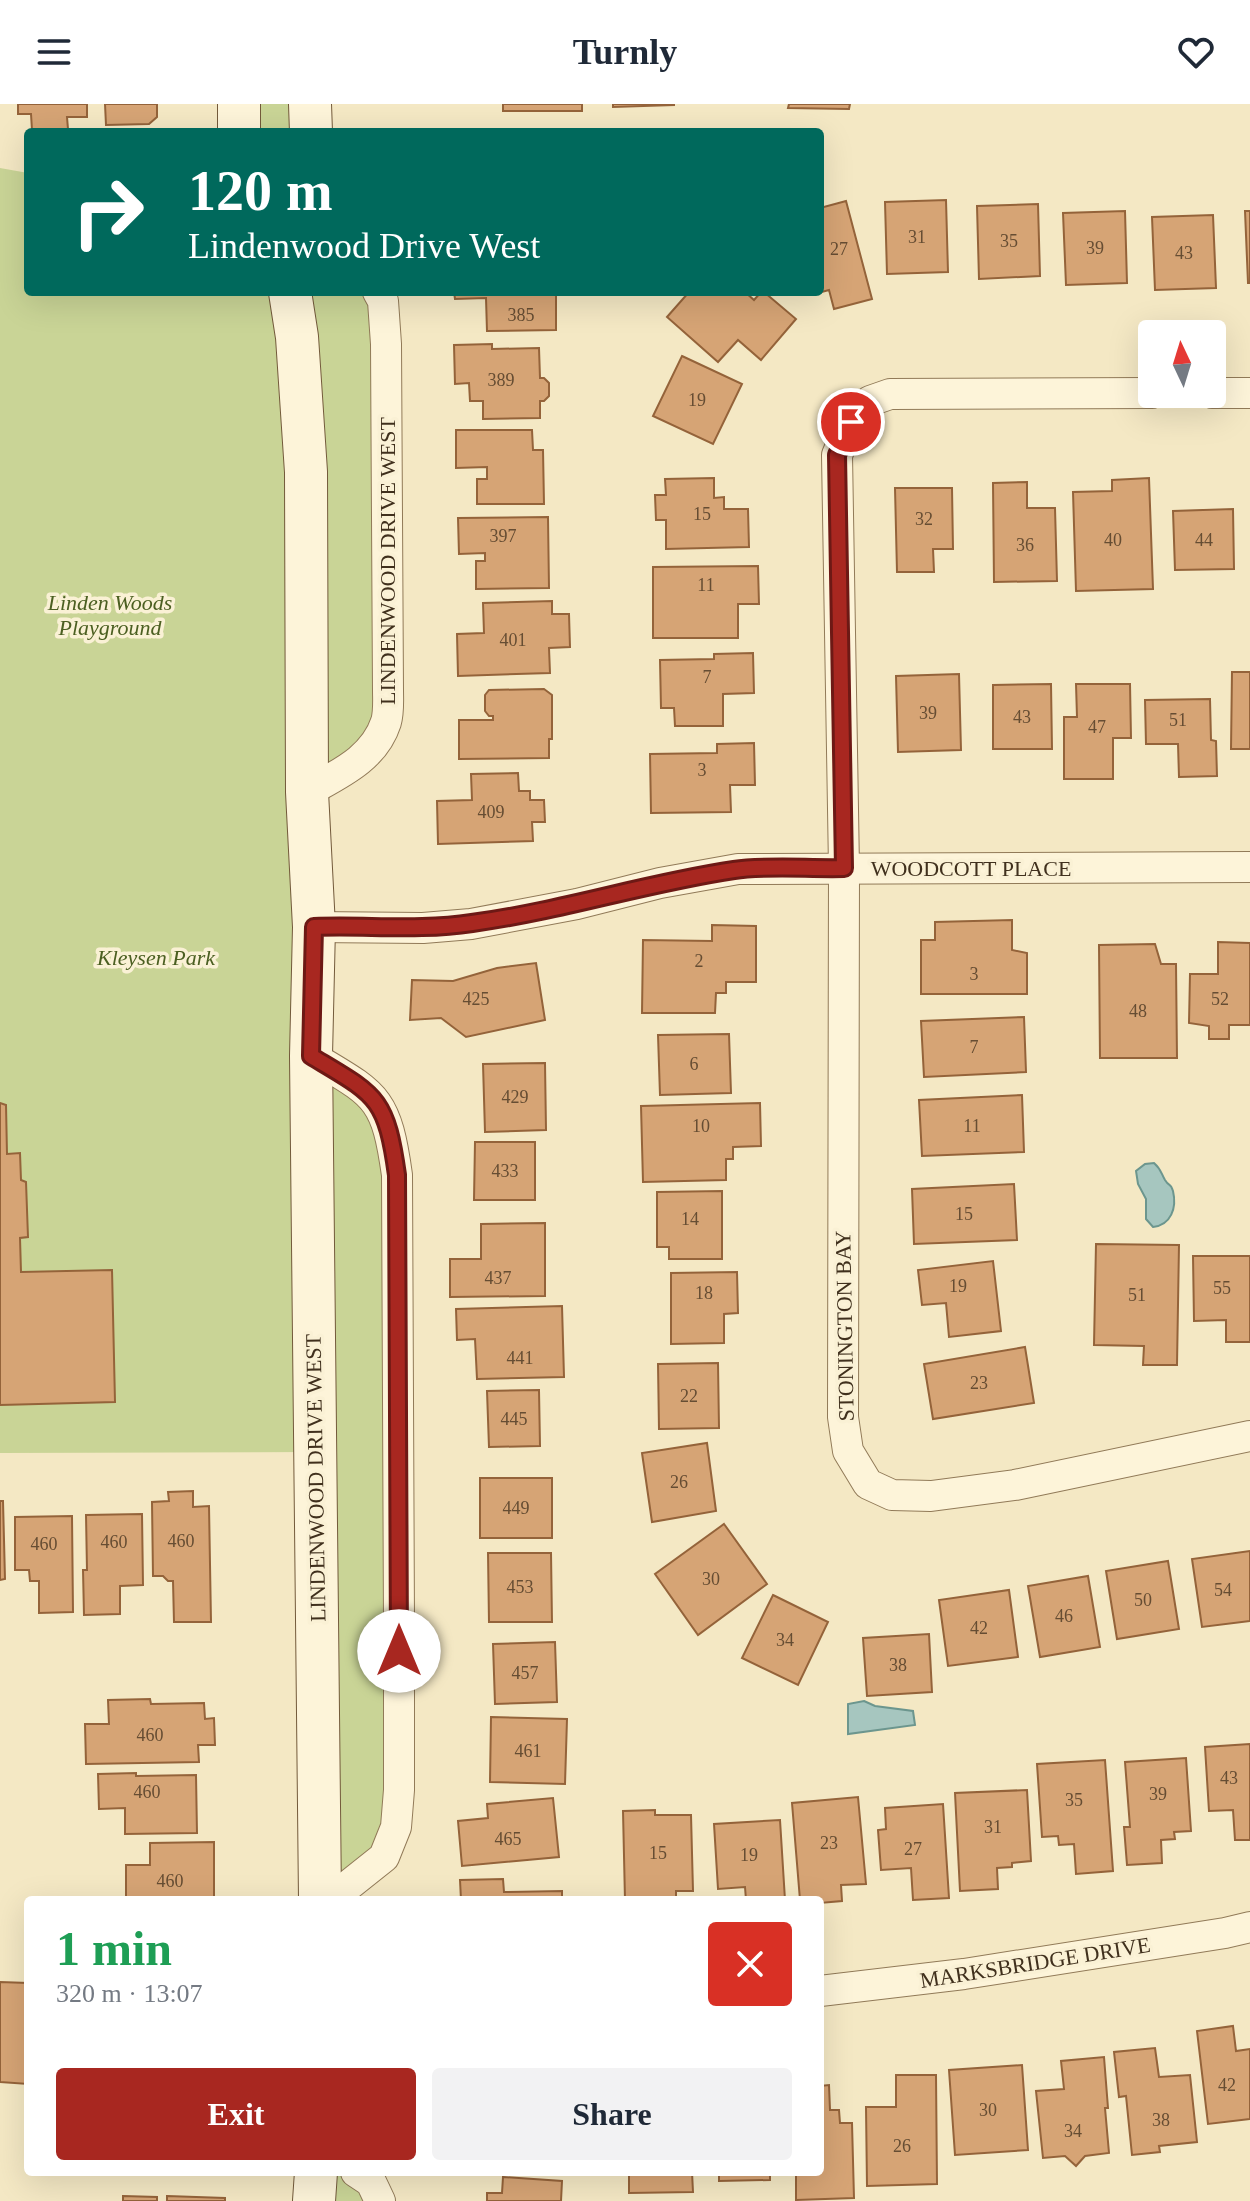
<!DOCTYPE html>
<html lang="en">
<head>
<meta charset="utf-8">
<style>
	body { margin:0; font-family:"Times New Roman",serif; background:#f2f2f3; color:#1f2937; height:100vh; display:flex; flex-direction:column; font-size:30px; white-space:nowrap }
	* { box-sizing:border-box; margin:0 }
	p { font-size:26px; color:#747a83 }
	.icon { flex:none; width:44px; height:44px; fill:none; stroke:currentColor; stroke-width:2; stroke-linecap:round; stroke-linejoin:round }
	.map { position:relative; flex:1; overflow:hidden }
	.sheet { position:absolute; left:24px; top:1792px; width:800px; height:280px; display:flex; flex-direction:column; background:#fff; border-radius:8px; box-shadow:0 8px 32px #0002 }
	.sheet>* { flex:none }
	.guide { position:absolute; left:24px; top:24px; width:800px; height:168px; border-radius:8px; box-shadow:0 8px 32px #0002; background:#00695c; color:#fff; overflow:hidden }
	.needle { width:52px; rotate:356deg }
	.buttons { position:absolute; left:1138px; top:216px; display:grid; gap:16px }
	.buttons a { display:grid; place-items:center; width:88px; height:88px; border-radius:8px; background:#fff; box-shadow:0 8px 32px #0002; font-size:40px }
	.pin { position:absolute; display:grid; place-items:center; width:68px; height:68px; color:#fff; margin:-34px; border:4px solid #fff; border-radius:50%; box-shadow:0 2px 8px #0007 }
	.me { position:absolute; width:88px; margin:-44px; rotate:0deg; stroke-linejoin:round; filter:drop-shadow(0 0 6px #0008) }
	.turn { display:flex; align-items:center; gap:28px; height:168px; padding:0 32px; font-size:36px }
	.turn .icon { width:104px; height:104px; stroke-width:2.5 }
	.turn b { display:block; font-size:56px; line-height:68px }
	.round { display:grid; place-items:center; flex:none; width:84px; height:84px; border-radius:8px; background:#f2f2f3 }
	.headline { display:flex; align-items:center; justify-content:space-between; height:136px; padding:0 32px }
	h1 { font-size:48px; font-weight:700; line-height:60px; color:#1e9e55 }
	.action { display:flex; gap:16px; margin-top:auto; padding:16px 32px }
	.action a { flex:1; height:92px; border-radius:8px; background:#a82720; color:#fff; font-size:32px; font-weight:700; line-height:92px; text-align:center }
	.action a+a { background:#f2f2f3; color:#1f2937 }
	header { display:flex; justify-content:space-between; align-items:center; height:104px; padding:0 32px; background:#fff; font-size:36px; font-weight:700 }
	.map>svg:first-child { display:block }
	.green { fill:#c9d496 }
	.water { fill:#a6c6bf; stroke:#6c968e; stroke-width:2 }
	.building { fill:#d6a475; stroke:#94633a; stroke-width:2 }
	.lines { fill:none; stroke-linecap:round; stroke-linejoin:round }
	.street-casing { stroke:#917a58; stroke-width:32 }
	.secondary-casing { stroke:#735a3b; stroke-width:44 }
	.street { stroke:#fdf4d9; stroke-width:30 }
	.secondary { stroke:#fdf4d9; stroke-width:42 }
	.route-casing { stroke:#6d1915; stroke-width:20 }
	.route { stroke:#a82720; stroke-width:14 }
	.labels { text-anchor:middle; stroke-width:7; stroke-linejoin:round; paint-order:stroke }
	.number-label { font-size:18px; fill:#664d33 }
	.street-label { font-size:22px; fill:#40301d; stroke:#faf1d5 }
	.park-label { font-size:22px; font-style:italic; fill:#4b5f21; stroke:#faf1d5 }
</style>
</head>
<body>
<header><svg class="icon" aria-label="menu" viewBox="0 0 24 24"><path d="M4 6h16M4 12h16M4 18h16"/></svg>Turnly<svg class="icon" aria-label="heart" viewBox="0 0 24 24"><path d="M12 20l-8-8c-3-5 5-10 8-4 3-6 11-1 8 4z"/></svg></header>
<div class="map">
<svg width="1250" height="2097" viewBox="0 0 1250 2097">
	<rect width="100%" height="100%" fill="#f4e8c4"/>
	<g class="green">
		<path d="M239 0H310L311 28H239Z"/>
		<path d="M0 64 28 69V188H378L386 617 307 689 311 952 385 1012 396 1723 330 1796 314 1348 0 1349Z"/>
		<path d="M316 2068H356L380 2097H314Z"/>
	</g>
	<g class="water">
		<path d="M1154 1059C1161 1065 1161 1069 1165 1076 1170 1084 1170 1078 1173 1087 1177 1104 1171 1121 1153 1123L1146 1115V1095L1138 1080 1136 1067 1145 1060Z"/>
		<path d="M864 1597 875 1602 913 1607 915 1621 848 1630V1600Z"/>
	</g>
	<g class="building">
		<path d="M18 0H87V13H67L68 25 32 26 31 10H18Z"/>
		<path d="M105 0H157V13L149 20 106 21Z"/>
		<rect x="503" y="0" width="79" height="7"/>
		<path d="M613 0H674V1L613 3Z"/>
		<path d="M789 0H850L849 5 788 4Z"/>
		<path d="M946 96 948 168 887 170 885 98Z"/>
		<path d="M846 97 872 195 834 205 829 186 818 189V188H820V104Z"/>
		<path d="M1038 100 1040 172 979 175 977 102Z"/>
		<path d="M1125 107 1127 179 1066 181 1063 109Z"/>
		<path d="M1245 107H1250V179H1248Z"/>
		<path d="M1213 111 1216 184 1155 186 1152 113Z"/>
		<path d="M454 188H556V226L487 227 486 194 455 195Z"/>
		<path d="M689 188H745L754 196 761 188H764L796 215 761 256 738 236 718 258 667 213Z"/>
		<path d="M492 240V245L539 244 540 274H544L549 279V292L544 297H540V314L483 315V297H470L469 279 455 280 454 241Z"/>
		<path d="M682 252 742 280 713 340 653 312Z"/>
		<path d="M456 326H532L533 346H543L544 400H477V375H487V363L456 364Z"/>
		<path d="M714 374V394L724 393V405H748L749 443 666 445V416H656L655 391H666L665 375Z"/>
		<path d="M1149 374 1153 485 1076 487 1073 388 1112 387V376Z"/>
		<path d="M1027 378V404H1055L1057 477 994 478 993 379Z"/>
		<path d="M895 384H952L953 445H933L934 468H897Z"/>
		<path d="M1233 405 1234 465 1175 466 1173 407Z"/>
		<path d="M548 413 549 484 476 485V457H485V449L459 450 458 414Z"/>
		<path d="M758 462 759 500H738V534H653V463Z"/>
		<path d="M552 497V510H569L570 543 549 544 550 569 458 572 457 530 484 529 483 499Z"/>
		<path d="M753 549 754 589 723 590V622H675L674 604H661L660 556 714 555V550Z"/>
		<path d="M1232 568H1250V645H1231Z"/>
		<path d="M959 570 961 646 898 648 896 572Z"/>
		<path d="M1051 580 1052 645H993V581Z"/>
		<path d="M1076 580H1130L1131 634H1113V675H1064V613H1077Z"/>
		<path d="M544 585 552 591V635H549V654L459 655V616H493V612H489L485 607V591L489 586Z"/>
		<path d="M1210 595 1211 636 1216 637 1217 672 1179 673 1178 640H1146L1145 596Z"/>
		<path d="M754 639 755 681H730L731 708 651 709 650 650 717 649V640Z"/>
		<path d="M518 669 519 687H530V696H544L545 718H532L533 737 438 740 437 697 472 696 471 670Z"/>
		<path d="M1012 816V846L1027 849V890H921V836H935V818Z"/>
		<path d="M712 821 756 822V878H726V889H716L715 909H642L643 836 712 837Z"/>
		<path d="M1218 838 1250 839V921H1229V935H1209V922L1189 919 1190 870H1218Z"/>
		<path d="M1155 840 1161 860H1176L1177 954H1100L1099 841Z"/>
		<path d="M536 859 545 916 466 933 441 914 410 916 412 876 453 877 497 864Z"/>
		<path d="M1024 913 1026 968 924 973 921 917Z"/>
		<path d="M729 930 731 989 660 991 658 931Z"/>
		<path d="M545 959 546 1026 485 1028 483 960Z"/>
		<path d="M1022 991 1024 1048 922 1052 919 996Z"/>
		<path d="M0 999 6 1001 7 1050 20 1049 21 1076 26 1078 28 1133 20 1134 21 1168 112 1166 115 1298 0 1301Z"/>
		<path d="M760 999 761 1042 733 1043V1055H726V1076L643 1078 641 1002Z"/>
		<path d="M475 1038H535V1096H474Z"/>
		<path d="M1014 1080 1017 1136 914 1140 912 1085Z"/>
		<path d="M722 1087V1155H669V1143H657V1088Z"/>
		<path d="M545 1119V1192L450 1193V1155H481V1120Z"/>
		<path d="M1096 1140 1179 1141 1177 1261H1143L1144 1242 1094 1241Z"/>
		<path d="M1193 1152H1250V1238H1226V1216L1194 1217Z"/>
		<path d="M993 1157 1001 1227 949 1233 946 1199 922 1201 918 1166Z"/>
		<path d="M737 1168 738 1209 724 1210V1239L671 1240V1169Z"/>
		<path d="M562 1202 564 1273 477 1275 475 1235 457 1236 456 1205Z"/>
		<path d="M1025 1243 1034 1299 933 1315 924 1260Z"/>
		<path d="M718 1259 719 1324 659 1325 658 1260Z"/>
		<path d="M539 1286 540 1342 489 1343 487 1287Z"/>
		<path d="M707 1339 716 1407 652 1418 642 1349Z"/>
		<rect x="480" y="1374" width="72" height="60"/>
		<path d="M193 1387V1403L209 1402 211 1518H174L173 1477H168L163 1472H153L152 1398 169 1397 168 1388Z"/>
		<path d="M0 1397H3L5 1475 0 1476Z"/>
		<path d="M142 1410 143 1481 120 1482V1510L84 1511 83 1466H87L86 1411Z"/>
		<path d="M72 1412 73 1508 39 1509V1477H30L29 1466H15V1413Z"/>
		<path d="M724 1420 767 1480 698 1531 655 1470Z"/>
		<path d="M1250 1447V1517L1202 1523 1192 1455Z"/>
		<path d="M488 1449H551L552 1518H489Z"/>
		<path d="M1168 1457 1179 1525 1117 1535 1106 1467Z"/>
		<path d="M1088 1472 1100 1543 1040 1553 1028 1482Z"/>
		<path d="M1009 1486 1018 1553 948 1562 939 1496Z"/>
		<path d="M773 1491 828 1518 798 1581 742 1554Z"/>
		<path d="M929 1530 932 1588 867 1592 863 1534Z"/>
		<path d="M555 1538 557 1598 495 1600 493 1540Z"/>
		<path d="M150 1595 151 1600 204 1599 205 1615 214 1614 215 1641H198L199 1658 86 1660 85 1620H109L108 1596Z"/>
		<path d="M491 1613 567 1615 565 1680 490 1678Z"/>
		<path d="M1250 1640V1736H1235L1233 1706 1209 1707 1205 1643Z"/>
		<path d="M1186 1654 1191 1727 1174 1728 1175 1735 1161 1736 1162 1759 1127 1761 1124 1723H1130L1125 1658Z"/>
		<path d="M1105 1656 1113 1767 1076 1770 1074 1740 1059 1741 1058 1732 1042 1733 1037 1660Z"/>
		<path d="M136 1669V1672L196 1671 197 1729 125 1730V1704L99 1705 98 1670Z"/>
		<path d="M1027 1686 1031 1757 1012 1759V1763L997 1764 998 1785 960 1787 955 1689Z"/>
		<path d="M858 1693 866 1780 841 1781 842 1797 820 1799V1796H800L792 1699Z"/>
		<path d="M553 1694 559 1753 462 1762 458 1717 488 1714 487 1700Z"/>
		<path d="M943 1700 949 1794 913 1796 911 1764 881 1766 878 1726 886 1725 885 1704Z"/>
		<path d="M655 1706V1711H691L693 1787H676V1796H625L623 1707Z"/>
		<path d="M780 1716 785 1796H746L745 1783 718 1785 714 1720Z"/>
		<path d="M214 1738V1794L126 1796V1761H150V1739Z"/>
		<path d="M503 1775 504 1788 562 1787V1796H461L460 1776Z"/>
		<path d="M0 1878 28 1879V1980L0 1978Z"/>
		<path d="M1233 1922 1236 1947 1250 1945V2015L1208 2020 1197 1927Z"/>
		<path d="M1155 1944 1159 1973 1190 1971 1197 2038 1159 2042 1160 2048 1132 2051 1126 1992 1119 1993 1114 1948Z"/>
		<path d="M1104 1953 1108 2004H1105L1109 2049 1085 2052 1076 2062 1065 2052 1043 2054 1036 1987 1064 1985 1061 1957Z"/>
		<path d="M1022 1961 1028 2046 955 2051 949 1966Z"/>
		<path d="M896 1971H936L937 2080 867 2082 866 2003H896Z"/>
		<path d="M829 1981 830 2006H839L840 2019H852L854 2094 796 2096V2071H791L790 2068H820V1982Z"/>
		<path d="M629 2068H692L693 2088 629 2089Z"/>
		<path d="M719 2068H770V2076L719 2077Z"/>
		<path d="M503 2073 562 2077 561 2097H487V2089H502Z"/>
		<path d="M123 2092 157 2093V2097H123Z"/>
		<path d="M167 2092 225 2094V2097H167Z"/>
	</g>
	<g class="lines">
		<defs>
			<g id="street">
				<path d="M1152 289 890 290 870 297 851 318 837 351 844 764 843 1313 848 1347 868 1380 892 1391 931 1392 1015 1381 1250 1332"/>
				<path d="M1212 289H1250"/>
				<path d="M307 688C339 670 374 655 386 618 389 608 388 596 388 586L386 240 383 197 378 188"/>
				<path d="M314 823 423 824 471 820 577 800 660 779 738 765 1250 763"/>
				<path d="M311 952C376 991 386 992 397 1071L399 1519V1686L396 1723 384 1753 330 1796"/>
				<path d="M820 1887 964 1870 1225 1829 1250 1823"/>
				<path d="M356 2068 371 2078 380 2097"/>
			</g>
			<g id="secondary">
				<path d="M239 0V28"/>
				<path d="M310 0 311 28"/>
				<path d="M290 188 297 233 306 368 307 688 314 823 311 952 320 1796"/>
				<path d="M314 2097 316 2068"/>
			</g>
		</defs>
		<use href="#street" class="street-casing"/>
		<use href="#secondary" class="secondary-casing"/>
		<use href="#street" class="street"/>
		<use href="#secondary" class="secondary"/>
	</g>
	<g class="lines">
		<defs>
			<path id="route" d="M399 1547 397 1071C386 992 376 991 311 952L314 823C367 821 420 827 472 819 561 807 646 779 734 766 766 761 810 765 844 764L837 351 851 318"/>
		</defs>
		<use href="#route" class="route-casing"/>
		<use href="#route" class="route"/>
	</g>
	<g class="labels">
		<g class="number-label">
			<text x="917" y="139">31</text>
			<text x="1009" y="143">35</text>
			<text x="1095" y="150">39</text>
			<text x="839" y="151">27</text>
			<text x="1184" y="155">43</text>
			<text x="521" y="217">385</text>
			<text x="501" y="282">389</text>
			<text x="697" y="302">19</text>
			<text x="702" y="416">15</text>
			<text x="924" y="421">32</text>
			<text x="503" y="438">397</text>
			<text x="1113" y="442">40</text>
			<text x="1204" y="442">44</text>
			<text x="1025" y="447">36</text>
			<text x="706" y="487">11</text>
			<text x="513" y="542">401</text>
			<text x="707" y="579">7</text>
			<text x="928" y="615">39</text>
			<text x="1022" y="619">43</text>
			<text x="1178" y="622">51</text>
			<text x="1097" y="629">47</text>
			<text x="702" y="672">3</text>
			<text x="491" y="714">409</text>
			<text x="699" y="863">2</text>
			<text x="974" y="876">3</text>
			<text x="476" y="901">425</text>
			<text x="1220" y="901">52</text>
			<text x="1138" y="913">48</text>
			<text x="974" y="949">7</text>
			<text x="694" y="966">6</text>
			<text x="515" y="999">429</text>
			<text x="701" y="1028">10</text>
			<text x="972" y="1028">11</text>
			<text x="505" y="1073">433</text>
			<text x="964" y="1116">15</text>
			<text x="690" y="1121">14</text>
			<text x="498" y="1180">437</text>
			<text x="958" y="1188">19</text>
			<text x="1222" y="1190">55</text>
			<text x="704" y="1195">18</text>
			<text x="1137" y="1197">51</text>
			<text x="520" y="1260">441</text>
			<text x="979" y="1285">23</text>
			<text x="689" y="1298">22</text>
			<text x="514" y="1321">445</text>
			<text x="679" y="1384">26</text>
			<text x="516" y="1410">449</text>
			<text x="181" y="1443">460</text>
			<text x="114" y="1444">460</text>
			<text x="44" y="1446">460</text>
			<text x="711" y="1481">30</text>
			<text x="520" y="1489">453</text>
			<text x="1223" y="1492">54</text>
			<text x="1143" y="1502">50</text>
			<text x="1064" y="1518">46</text>
			<text x="979" y="1530">42</text>
			<text x="785" y="1542">34</text>
			<text x="898" y="1567">38</text>
			<text x="525" y="1575">457</text>
			<text x="150" y="1637">460</text>
			<text x="528" y="1653">461</text>
			<text x="1229" y="1680">43</text>
			<text x="147" y="1694">460</text>
			<text x="1158" y="1696">39</text>
			<text x="1074" y="1702">35</text>
			<text x="993" y="1729">31</text>
			<text x="508" y="1741">465</text>
			<text x="829" y="1745">23</text>
			<text x="913" y="1751">27</text>
			<text x="658" y="1755">15</text>
			<text x="749" y="1757">19</text>
			<text x="170" y="1783">460</text>
			<text x="1227" y="1987">42</text>
			<text x="988" y="2012">30</text>
			<text x="1161" y="2022">38</text>
			<text x="1073" y="2033">34</text>
			<text x="902" y="2048">26</text>
		</g>
		<g class="street-label">
			<text transform="translate(387 457) rotate(-90)" y="8">LINDENWOOD DRIVE WEST</text>
			<text x="971" y="772">WOODCOTT PLACE</text>
			<text transform="translate(844 1222) rotate(-91)" y="8">STONINGTON BAY</text>
			<text transform="translate(315 1374) rotate(-91)" y="8">LINDENWOOD DRIVE WEST</text>
			<text transform="translate(1035 1858) rotate(-9)" y="8">MARKSBRIDGE DRIVE</text>
		</g>
		<g class="park-label">
			<text x="110" y="506">Linden Woods<tspan x="110" dy="25">Playground</tspan></text>
			<text x="156" y="861">Kleysen Park</text>
		</g>
	</g>
</svg>
<div class="buttons">
<a><svg class="needle" viewBox="-14 -14 28 28"><path d="M0-13l5 13h-10z" fill="#e53935"/><path d="M0 13l5-13h-10z" fill="#747a83"/></svg></a>
</div>
<div class="pin" style="left:851px;top:318px;background:#d93025"><svg class="icon" aria-label="arrive" viewBox="0 0 24 24"><path d="M6 21V4h12l-3 4 3 4H6"/></svg></div>
<svg class="me" style="left:399px;top:1547px" viewBox="-20 -20 40 40"><circle r="19" fill="#fff"/><path d="M0-13L10 11 0 6-10 11z" fill="#a82720"/></svg>
<div class="guide">
<div class="turn"><svg class="icon" aria-label="right" viewBox="0 0 24 24"><path d="M7 20v-9h11M14 6l5 5-5 5"/></svg><div><b>120 m</b>Lindenwood Drive West</div></div>
</div>
<section class="sheet">
<div class="headline"><div><h1>1 min</h1><p>320 m · 13:07</p></div><a class="round" style="background:#d93025;color:#fff"><svg class="icon" aria-label="close" viewBox="0 0 24 24"><path d="M6 6l12 12M18 6L6 18"/></svg></a></div>
<div class="action"><a>Exit</a><a>Share</a></div>
</section>
</div>
</body>
</html>
